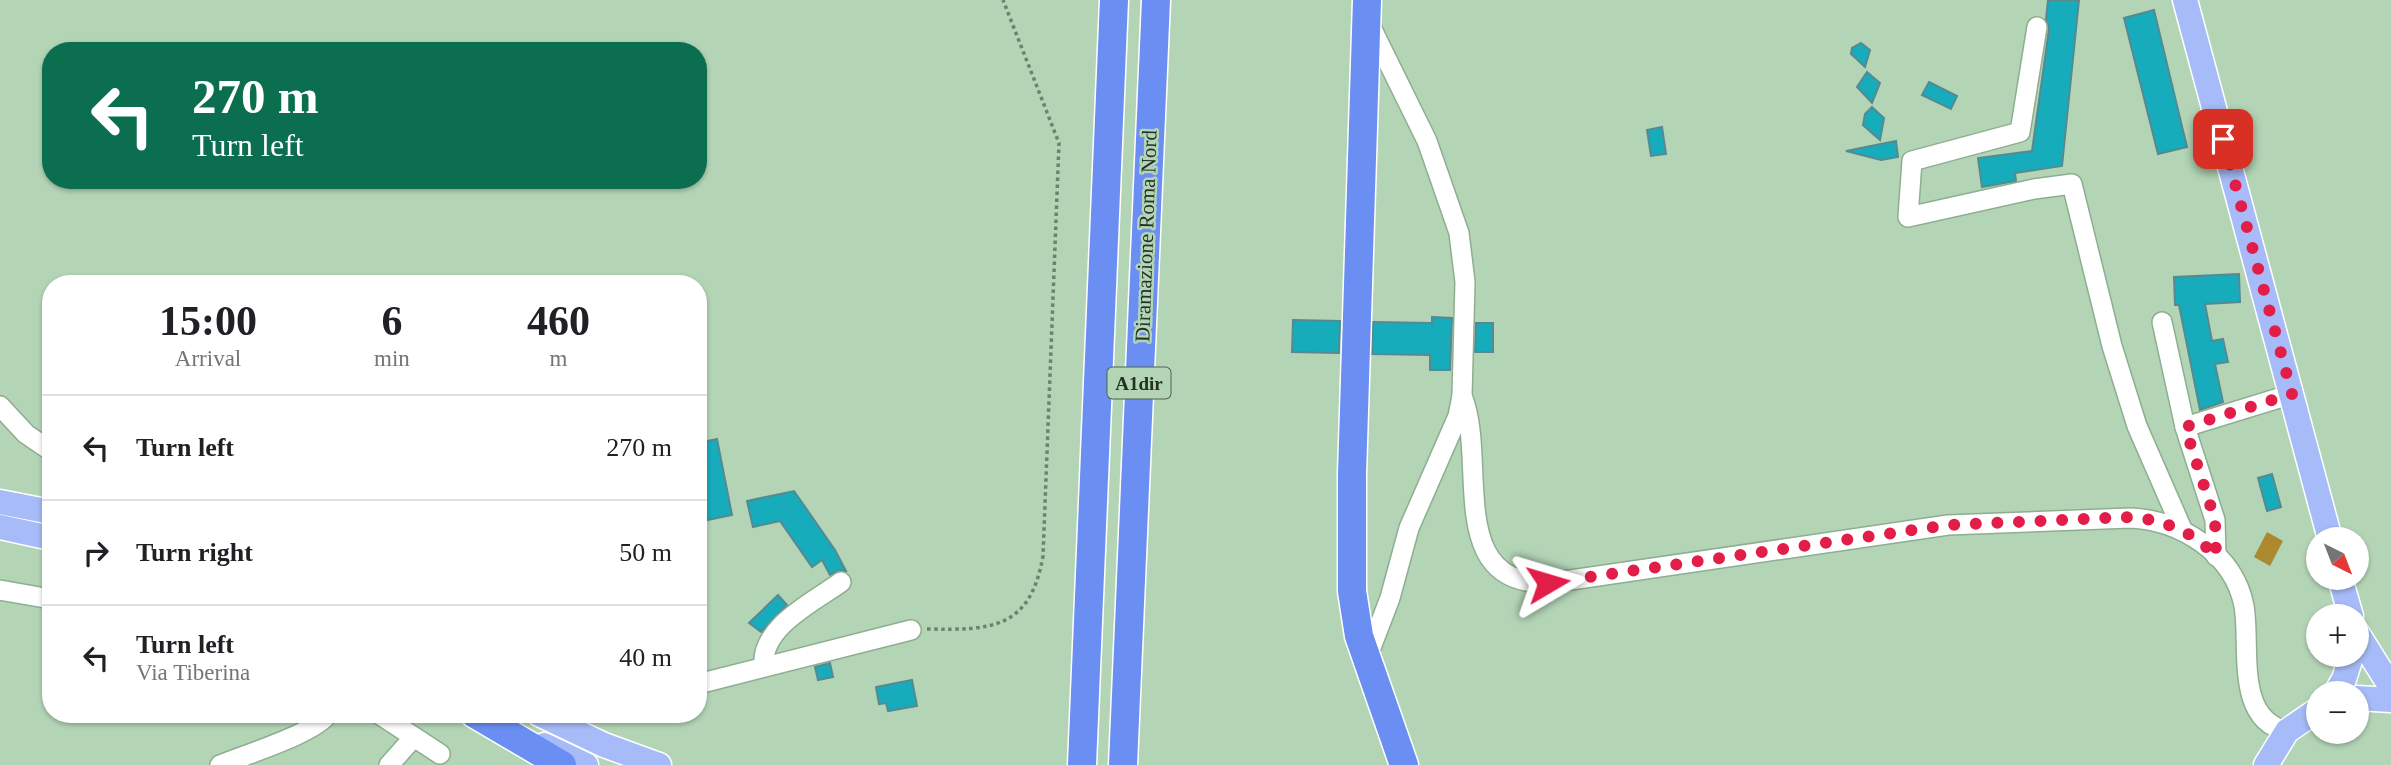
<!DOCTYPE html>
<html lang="en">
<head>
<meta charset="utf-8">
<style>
	body { margin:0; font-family:"Times New Roman",serif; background:#f2f2f2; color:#202124; height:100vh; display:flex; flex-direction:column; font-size:26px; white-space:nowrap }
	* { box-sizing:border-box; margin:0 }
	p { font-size:23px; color:#757577 }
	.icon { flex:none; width:38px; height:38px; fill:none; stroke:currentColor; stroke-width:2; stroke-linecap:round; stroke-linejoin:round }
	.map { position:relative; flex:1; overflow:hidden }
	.details { position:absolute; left:42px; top:275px; width:665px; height:448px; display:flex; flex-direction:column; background:#fff; border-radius:28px; box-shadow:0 2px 5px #0004 }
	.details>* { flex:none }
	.guide { position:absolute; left:42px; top:42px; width:665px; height:147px; border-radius:28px; box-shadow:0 2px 5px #0004; background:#0b6e4f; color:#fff; overflow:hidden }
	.needle { width:46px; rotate:138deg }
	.fabs { position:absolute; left:2306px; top:527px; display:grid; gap:14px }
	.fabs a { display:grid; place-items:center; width:63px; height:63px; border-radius:50%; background:#fff; box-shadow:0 2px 5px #0004; font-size:35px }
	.pin { position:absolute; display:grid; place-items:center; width:60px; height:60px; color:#fff; margin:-30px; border-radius:14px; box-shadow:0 4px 10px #0006 }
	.me { position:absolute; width:77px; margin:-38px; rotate:83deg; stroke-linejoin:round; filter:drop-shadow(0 0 5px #0008) }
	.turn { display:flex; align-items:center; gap:24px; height:147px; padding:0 35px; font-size:32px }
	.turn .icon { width:91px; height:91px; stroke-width:2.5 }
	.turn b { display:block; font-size:49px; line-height:60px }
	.eta { display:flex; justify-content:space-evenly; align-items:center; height:119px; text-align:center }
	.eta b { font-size:42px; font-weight:600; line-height:49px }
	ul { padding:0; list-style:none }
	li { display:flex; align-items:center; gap:21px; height:105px; padding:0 35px; border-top:2px solid #e0e0e0 }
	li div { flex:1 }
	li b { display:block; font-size:26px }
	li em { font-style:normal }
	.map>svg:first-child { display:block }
	.water { fill:#ac892f }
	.building { fill:#16acbc; stroke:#568990; stroke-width:2 }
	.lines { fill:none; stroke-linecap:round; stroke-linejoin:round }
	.minor-casing { stroke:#8dae90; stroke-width:22 }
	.major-casing { stroke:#fff; stroke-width:27 }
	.highway-casing { stroke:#fff; stroke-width:31 }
	.path { stroke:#6b836d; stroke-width:3.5; stroke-dasharray:3.5 3.5; stroke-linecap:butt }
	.minor { stroke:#fff; stroke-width:19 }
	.major { stroke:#a6bbf7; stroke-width:24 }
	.highway { stroke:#6a8ef2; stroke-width:28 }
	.route { stroke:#e11d48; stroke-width:12; stroke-dasharray:0 21.6 }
	.labels { text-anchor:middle; stroke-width:5; stroke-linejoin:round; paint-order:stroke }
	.shield { fill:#b3d5b6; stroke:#4e6250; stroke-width:2 }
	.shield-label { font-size:19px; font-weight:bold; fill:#233024 }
	.street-label { font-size:21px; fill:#233024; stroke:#b3d5b6 }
</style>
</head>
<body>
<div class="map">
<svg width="2391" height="765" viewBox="0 0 2391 765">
	<rect width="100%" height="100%" fill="#b3d5b6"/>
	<path class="water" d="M2267 532 2283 541 2270 566 2254 557Z"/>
	<g class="building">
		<path d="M2048 0H2079L2062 166 2015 173 2016 181 1982 187 1978 158 2032 151 2049 29 2046 19Z"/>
		<path d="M2154 10 2187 147 2158 154 2124 18Z"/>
		<path d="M1861 43 1870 50 1865 67 1851 54 1852 48Z"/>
		<path d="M1867 72 1880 83 1872 103 1857 87Z"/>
		<path d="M1929 82 1957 96 1951 109 1922 95Z"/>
		<path d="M1872 107 1884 118 1880 140 1863 125 1865 114Z"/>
		<path d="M1662 127 1666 154 1651 156 1647 130Z"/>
		<path d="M1896 141 1898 157 1881 160 1846 151Z"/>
		<path d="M2239 274 2240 302 2205 304 2212 341 2223 339 2228 362 2215 364 2223 402 2200 410 2179 305H2175L2174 277Z"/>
		<path d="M1432 317 1452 318 1450 370H1430V355L1372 354 1373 322 1432 323Z"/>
		<path d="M1293 320 1340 321 1339 353 1292 352Z"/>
		<path d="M1476 323H1493V352H1475Z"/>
		<path d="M717 439 732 515 698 522V443Z"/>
		<path d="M2272 474 2281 507 2267 511 2258 478Z"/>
		<path d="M794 491 835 550 846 571 839 570 830 575 822 560 812 567 780 521 753 527 747 501Z"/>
		<path d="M778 595 787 605 761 632 749 623Z"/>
		<path d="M830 663 833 677 818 680 815 667Z"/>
		<path d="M912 680 917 706 888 711 886 703 879 704 876 687Z"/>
	</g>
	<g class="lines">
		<defs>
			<g id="minor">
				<path d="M2037 27 2020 132 1912 161 1908 217 2034 189 2072 184 2112 346 2137 426 2182 529"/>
				<path d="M2162 322 2185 427"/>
				<path d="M1462 396C1489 460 1441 593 1557 582L1948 525 2130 518C2180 520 2234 553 2244 606 2251 645 2234 720 2287 731"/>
				<path d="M0 406 26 434 51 451"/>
				<path d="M2216 556 2215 520 2185 427 2292 394"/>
				<path d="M0 590 51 599"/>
				<path d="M1367 658 1390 598 1409 528 1458 416 1462 396 1465 282 1459 233 1427 141 1368 21"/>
				<path d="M764 666C760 627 815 601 841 582"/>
				<path d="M698 684 911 630"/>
				<path d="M379 714 440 754"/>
				<path d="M220 765C244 755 316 733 328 714"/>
				<path d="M389 765 414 737"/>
			</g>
			<g id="major">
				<path d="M2185 0 2330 539"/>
				<path d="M0 502 51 512"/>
				<path d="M0 527 51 538"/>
				<path d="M2340 578 2351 616"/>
				<path d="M2357 633 2391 687"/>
				<path d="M2336 693 2344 679 2352 654"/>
				<path d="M2357 698 2391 700"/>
				<path d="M539 714 604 745 659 765"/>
				<path d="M544 745 586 765"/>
				<path d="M2266 765 2287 731 2319 709"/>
			</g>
			<g id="highway">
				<path d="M1367 0 1352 474V591L1359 636 1404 765"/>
				<path d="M475 714 562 765"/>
				<path d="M1082 765 1114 0"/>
				<path d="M1123 765 1156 0"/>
			</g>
		</defs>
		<use href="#minor" class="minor-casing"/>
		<use href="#major" class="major-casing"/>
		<use href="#highway" class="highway-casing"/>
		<path class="path" d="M927 629C991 630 1030 630 1043 556L1059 143 1003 0"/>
		<use href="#minor" class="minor"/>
		<use href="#major" class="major"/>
		<use href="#highway" class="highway"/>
	</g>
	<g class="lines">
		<path class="route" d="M1548 583 1948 525 2130 517C2165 520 2191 531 2216 556L2215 520 2185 427 2292 394 2223 139"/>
	</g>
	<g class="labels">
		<rect class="shield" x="1107.5" y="367.5" width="63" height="31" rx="5"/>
		<g class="shield-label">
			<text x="1139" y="390">A1dir</text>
		</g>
		<g class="street-label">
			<text transform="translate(1146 236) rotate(-88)" y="7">Diramazione Roma Nord</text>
		</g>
	</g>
</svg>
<div class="fabs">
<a><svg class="needle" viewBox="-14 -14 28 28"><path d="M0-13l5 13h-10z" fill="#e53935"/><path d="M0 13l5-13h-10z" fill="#757577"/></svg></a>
<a>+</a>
<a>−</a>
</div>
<div class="pin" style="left:2223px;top:139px;background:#d93025"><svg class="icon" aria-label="arrive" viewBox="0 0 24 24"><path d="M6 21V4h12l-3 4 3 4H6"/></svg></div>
<svg class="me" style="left:1548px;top:583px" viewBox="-20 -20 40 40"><path d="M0-17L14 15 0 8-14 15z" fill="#e11d48" stroke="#fff" stroke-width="4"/></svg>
<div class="guide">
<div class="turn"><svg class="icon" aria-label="left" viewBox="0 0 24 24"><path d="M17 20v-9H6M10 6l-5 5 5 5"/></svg><div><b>270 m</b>Turn left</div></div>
</div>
<section class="details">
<div class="eta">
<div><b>15:00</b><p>Arrival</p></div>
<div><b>6</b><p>min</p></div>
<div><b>460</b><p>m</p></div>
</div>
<ul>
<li><svg class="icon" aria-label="left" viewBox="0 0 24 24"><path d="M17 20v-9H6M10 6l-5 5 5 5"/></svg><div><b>Turn left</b></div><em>270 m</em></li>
<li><svg class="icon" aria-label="right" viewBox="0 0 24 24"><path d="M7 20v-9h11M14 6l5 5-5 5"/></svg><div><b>Turn right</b></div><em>50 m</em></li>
<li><svg class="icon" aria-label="left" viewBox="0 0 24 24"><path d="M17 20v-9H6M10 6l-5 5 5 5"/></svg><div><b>Turn left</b><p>Via Tiberina</p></div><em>40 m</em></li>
</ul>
</section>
</div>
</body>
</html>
